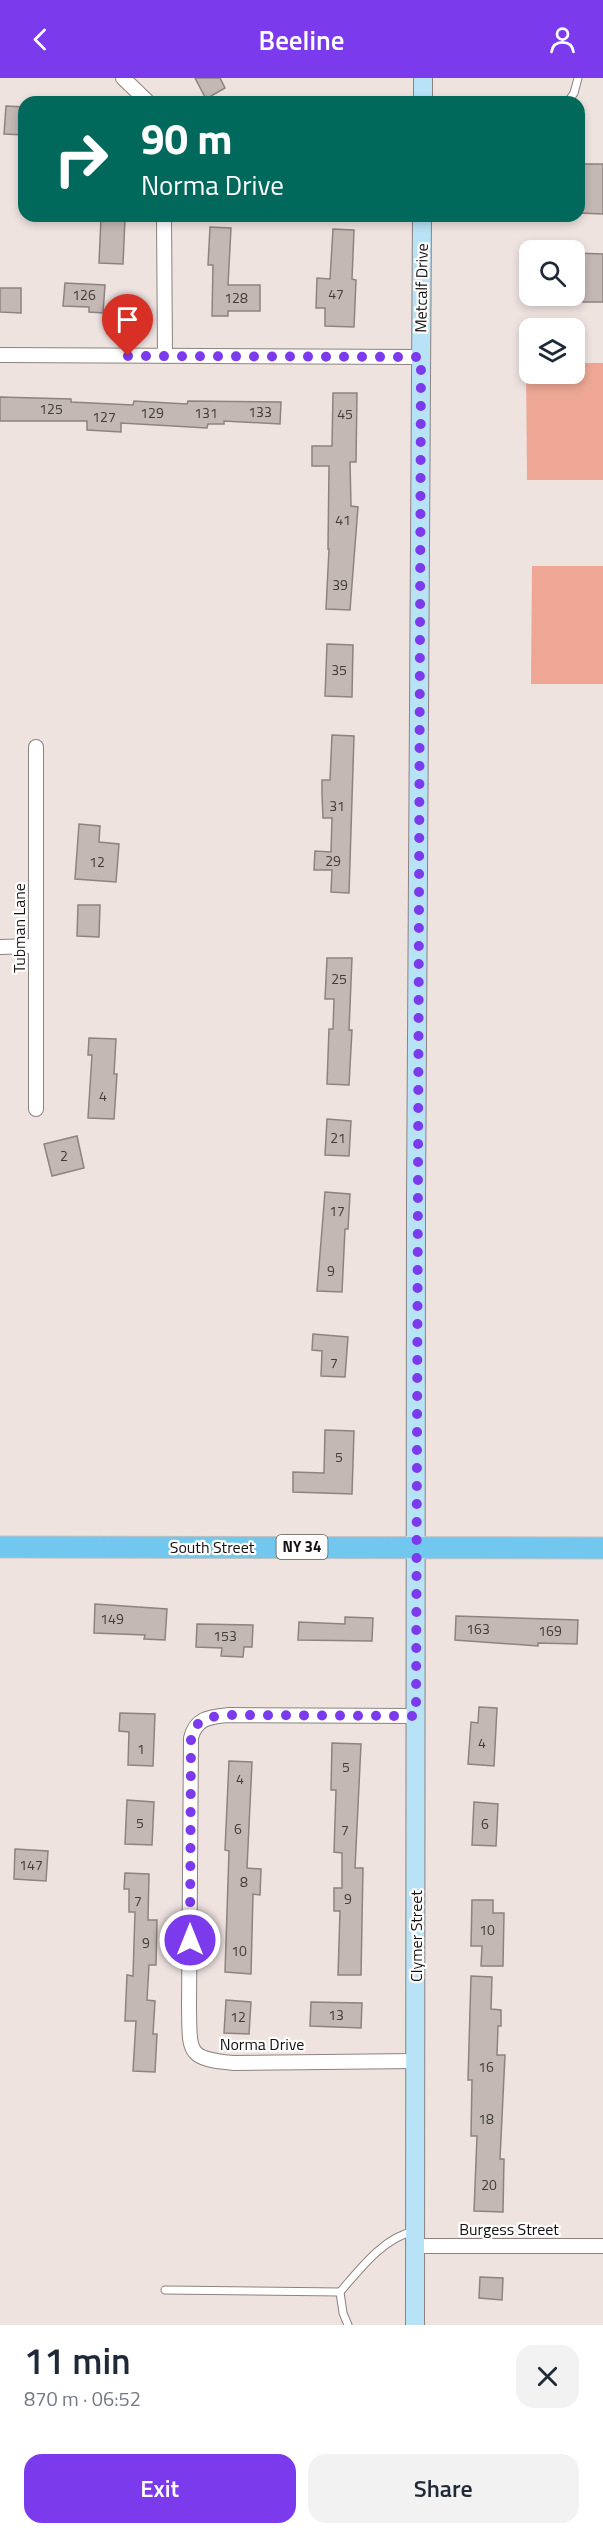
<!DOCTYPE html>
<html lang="en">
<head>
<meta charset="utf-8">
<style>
	body { margin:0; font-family:"Titillium Web",sans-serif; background:#f2f2f3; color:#1f2937; height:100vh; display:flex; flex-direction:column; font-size:22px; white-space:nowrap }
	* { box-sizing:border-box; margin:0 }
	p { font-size:20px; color:#747a83 }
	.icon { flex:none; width:33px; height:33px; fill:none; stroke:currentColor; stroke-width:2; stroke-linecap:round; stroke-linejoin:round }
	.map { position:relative; height:2247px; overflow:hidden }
	.panel { display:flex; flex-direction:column; background:#fff; flex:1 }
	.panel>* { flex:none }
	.guide { position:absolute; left:18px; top:18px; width:567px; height:126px; border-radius:18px; box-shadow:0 3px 9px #0003; background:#00695c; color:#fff; overflow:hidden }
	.controls { position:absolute; left:519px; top:162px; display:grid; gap:12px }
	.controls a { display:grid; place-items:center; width:66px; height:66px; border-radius:12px; background:#fff; box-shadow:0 3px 9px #0003; font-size:30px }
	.pin { position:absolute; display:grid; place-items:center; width:51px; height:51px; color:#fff; margin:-62px -26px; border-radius:50% 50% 50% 0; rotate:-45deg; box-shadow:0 0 6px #0007 }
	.pin .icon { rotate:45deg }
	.me { position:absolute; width:66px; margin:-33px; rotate:0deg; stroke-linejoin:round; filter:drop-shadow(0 0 4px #0008) }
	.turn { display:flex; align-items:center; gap:21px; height:126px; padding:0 24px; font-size:27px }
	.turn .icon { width:78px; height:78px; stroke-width:2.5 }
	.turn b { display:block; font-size:42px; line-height:51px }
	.round { display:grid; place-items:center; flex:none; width:63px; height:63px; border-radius:18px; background:#f2f2f3 }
	.head { display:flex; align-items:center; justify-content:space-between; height:102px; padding:0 24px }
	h1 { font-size:36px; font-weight:600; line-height:45px }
	.action { display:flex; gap:12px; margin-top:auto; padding:12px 24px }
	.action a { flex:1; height:69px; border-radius:18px; background:#7c3aed; color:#fff; font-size:24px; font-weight:600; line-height:69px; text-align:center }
	.action a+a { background:#f2f2f3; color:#1f2937 }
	header { display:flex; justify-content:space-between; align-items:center; height:78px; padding:0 24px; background:#7c3aed; color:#fff; font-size:27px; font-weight:600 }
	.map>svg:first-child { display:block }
	.green { fill:#eea795 }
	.building { fill:#c4b8b5; stroke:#8e8380; stroke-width:1.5 }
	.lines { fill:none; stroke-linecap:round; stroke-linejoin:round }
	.lane-casing { stroke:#8d8280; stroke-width:9 }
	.street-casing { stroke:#8d8280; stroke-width:16 }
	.secondary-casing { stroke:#8d8280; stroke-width:20 }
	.primary-casing { stroke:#c2c1c1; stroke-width:23 }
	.lane { stroke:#fff; stroke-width:7 }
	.street { stroke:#fff; stroke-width:14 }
	.secondary { stroke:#b8e3f6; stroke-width:18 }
	.primary { stroke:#72c7ee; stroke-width:21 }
	.route { stroke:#7c3aed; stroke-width:10; stroke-dasharray:0 18 }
	.labels { text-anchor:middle; stroke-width:4.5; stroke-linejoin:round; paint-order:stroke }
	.number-label { font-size:14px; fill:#413b39 }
	.shield { fill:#fff; stroke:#5b5858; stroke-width:1.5 }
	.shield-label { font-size:15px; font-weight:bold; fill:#151110 }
	.street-label { font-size:16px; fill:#151110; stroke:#fff }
</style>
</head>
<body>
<header><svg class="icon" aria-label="back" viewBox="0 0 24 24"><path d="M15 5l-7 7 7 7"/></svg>Beeline<svg class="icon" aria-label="person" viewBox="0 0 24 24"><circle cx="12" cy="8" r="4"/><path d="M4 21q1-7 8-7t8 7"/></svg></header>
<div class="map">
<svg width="603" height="2247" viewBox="0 0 603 2247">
	<rect width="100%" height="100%" fill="#efe3e0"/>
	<g class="green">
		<path d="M526 285H529L530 296H574L575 285H603V402H527Z"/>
		<path d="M532 488H603V606H531Z"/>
	</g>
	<g class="building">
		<path d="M195 0H220L225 10 206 21Z"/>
		<path d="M6 28 24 29V57L4 56Z"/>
		<path d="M579 86H603V136L579 135Z"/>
		<path d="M101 140 125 141 123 186 99 185Z"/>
		<path d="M210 149 231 150 228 207H260V233H228V238H212L213 187H208Z"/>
		<path d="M333 151 354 152 352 201 356 202 354 249 325 248V230H316L317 200 330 201Z"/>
		<path d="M574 175 603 176V224H574Z"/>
		<path d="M65 205 105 207 103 235 89 234V229L63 228Z"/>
		<path d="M0 210H21V235L0 234Z"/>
		<path d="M333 315H357L356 384H350L351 428 358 429 350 532 326 531 329 471H328L329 388H312V368H332Z"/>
		<path d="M0 319 71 321V324L133 327 134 323 187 326 188 323 281 324 280 346 224 343V346H208L207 350 121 345V354L87 352V343H0Z"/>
		<path d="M327 566 353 567 352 619 325 618Z"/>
		<path d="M332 657 354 658 349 815 331 814 332 792H314L315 773 331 774 332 740H323L322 717V702H330Z"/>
		<path d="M79 746 100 748 99 764 119 766 116 804 75 801Z"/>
		<path d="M78 827H100L99 859 77 858Z"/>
		<path d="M327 880H352L349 952H352L349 1007 327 1006 329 951H333L334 921H325Z"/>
		<path d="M89 960 116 961 114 996H117L114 1041 88 1040 92 977H88Z"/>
		<path d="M327 1041 351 1043 349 1078 325 1077Z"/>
		<path d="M77 1058 84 1090 52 1098 44 1066Z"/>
		<path d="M325 1114 350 1116 348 1151H345L342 1214 317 1213Z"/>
		<path d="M313 1256 348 1259 345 1299 321 1298 322 1273 312 1272Z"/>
		<path d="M325 1352 354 1353 352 1416 293 1414V1394L324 1395Z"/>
		<path d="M95 1526 167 1531 165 1562 144 1561 145 1557 94 1555Z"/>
		<path d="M456 1538 578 1542 577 1566 538 1565V1568L455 1562Z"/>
		<path d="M345 1539 373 1540 372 1563 298 1562 299 1544 345 1546Z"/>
		<path d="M197 1546 253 1547 252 1569H244L243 1579 221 1578 222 1570 196 1569Z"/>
		<path d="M479 1629 497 1630 494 1688 468 1686 471 1644 478 1645Z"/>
		<path d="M120 1635 155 1636 153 1688 128 1687 129 1654 119 1653Z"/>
		<path d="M332 1665 361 1666 355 1790H363L361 1897H338L340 1833H334V1810H342V1775L334 1774 336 1712H331Z"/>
		<path d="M229 1683 252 1684 247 1790 261 1791 260 1817 253 1816 251 1896 225 1894 229 1773 225 1772Z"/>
		<path d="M127 1722 154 1724 152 1767 125 1766Z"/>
		<path d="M474 1724 498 1726 496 1768 472 1767Z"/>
		<path d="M15 1771 48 1773 46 1803 14 1801Z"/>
		<path d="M125 1795 149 1796 148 1842H157L156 1887H149L147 1922 155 1923 153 1956H157L155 1994 133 1993 136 1943H125L127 1897 133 1898 135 1834H129V1811H124Z"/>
		<path d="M472 1822H493V1835H504L503 1888H481L482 1868H471Z"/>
		<path d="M471 1898 492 1899 491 1931 501 1932V1948H498L497 1977H505L500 2081H504L503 2134 474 2133 477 2058H471L472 2002H468Z"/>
		<path d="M226 1922 251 1924 249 1956 224 1955Z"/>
		<path d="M311 1924 362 1925 361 1950 310 1948Z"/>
		<path d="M480 2199 503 2200 502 2222 479 2220Z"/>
	</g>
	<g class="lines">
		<defs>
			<g id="lane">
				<path d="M568 24 574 15 578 0"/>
				<path d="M165 2212 340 2214"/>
				<path d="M348 2247 343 2235 340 2214C360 2191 383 2160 414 2153"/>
			</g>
			<g id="street">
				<path d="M123 0 148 24"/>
				<path d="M164 138 165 278"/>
				<path d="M0 277 421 279"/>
				<path d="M36 669V1031"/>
				<path d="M0 869 35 868"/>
				<path d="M416 1983 234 1985C186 1981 190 1974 189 1930L191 1660C196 1639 211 1639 229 1637L416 1638"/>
				<path d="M416 2168H603"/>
			</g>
			<g id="secondary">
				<path d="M423 0V24"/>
				<path d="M415 2247 416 1125 422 138"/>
			</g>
			<path id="primary" d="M0 1469 603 1470"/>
		</defs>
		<use href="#lane" class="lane-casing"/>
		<use href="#street" class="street-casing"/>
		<use href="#secondary" class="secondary-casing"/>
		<use href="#primary" class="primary-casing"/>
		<use href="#lane" class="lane"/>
		<use href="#street" class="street"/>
		<use href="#secondary" class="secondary"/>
		<use href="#primary" class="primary"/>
	</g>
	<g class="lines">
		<path class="route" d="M128 278 421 279 416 1638 229 1637C211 1639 196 1639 191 1659L190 1862"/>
	</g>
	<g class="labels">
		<g class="number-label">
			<text x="336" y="221">47</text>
			<text x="84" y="222">126</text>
			<text x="236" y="225">128</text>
			<text x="51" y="336">125</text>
			<text x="260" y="339">133</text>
			<text x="152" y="340">129</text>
			<text x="206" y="340">131</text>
			<text x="345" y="341">45</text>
			<text x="104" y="344">127</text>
			<text x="343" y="447">41</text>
			<text x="340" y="512">39</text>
			<text x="339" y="597">35</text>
			<text x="337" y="733">31</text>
			<text x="333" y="788">29</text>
			<text x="97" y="789">12</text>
			<text x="339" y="906">25</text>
			<text x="103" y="1023">4</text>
			<text x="338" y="1065">21</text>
			<text x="64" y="1083">2</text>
			<text x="337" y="1138">17</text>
			<text x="331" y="1198">9</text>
			<text x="334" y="1290">7</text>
			<text x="339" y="1384">5</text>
			<text x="112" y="1546">149</text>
			<text x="478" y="1556">163</text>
			<text x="550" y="1558">169</text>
			<text x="225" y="1563">153</text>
			<text x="482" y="1670">4</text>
			<text x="141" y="1676">1</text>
			<text x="346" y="1694">5</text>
			<text x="240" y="1706">4</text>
			<text x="140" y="1750">5</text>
			<text x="485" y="1751">6</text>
			<text x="238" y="1756">6</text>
			<text x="345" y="1757">7</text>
			<text x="31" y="1792">147</text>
			<text x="244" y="1809">8</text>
			<text x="348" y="1826">9</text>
			<text x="138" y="1828">7</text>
			<text x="487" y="1857">10</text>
			<text x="146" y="1870">9</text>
			<text x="239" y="1878">10</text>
			<text x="336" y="1942">13</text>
			<text x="238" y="1944">12</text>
			<text x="486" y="1994">16</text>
			<text x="486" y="2046">18</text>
			<text x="489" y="2112">20</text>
		</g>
		<rect class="shield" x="276.5" y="1457" width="51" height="24" rx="4.5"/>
		<g class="shield-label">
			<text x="302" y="1474">NY 34</text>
		</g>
		<g class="street-label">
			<text transform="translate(421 210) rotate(-89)" y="6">Metcalf Drive</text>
			<text transform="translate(19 850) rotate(-90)" y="6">Tubman Lane</text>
			<text x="212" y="1475">South Street</text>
			<text transform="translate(416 1858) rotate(-90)" y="6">Clymer Street</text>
			<text x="262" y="1972">Norma Drive</text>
			<text x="509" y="2157">Burgess Street</text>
		</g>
	</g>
</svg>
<div class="controls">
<a><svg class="icon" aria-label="search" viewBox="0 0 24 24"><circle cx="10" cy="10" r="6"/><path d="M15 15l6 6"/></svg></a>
<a><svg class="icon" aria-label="layers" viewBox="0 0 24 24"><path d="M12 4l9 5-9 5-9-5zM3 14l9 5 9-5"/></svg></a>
</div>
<div class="pin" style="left:128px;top:278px;background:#d93025"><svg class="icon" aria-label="arrive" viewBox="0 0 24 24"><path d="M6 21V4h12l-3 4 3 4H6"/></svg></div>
<svg class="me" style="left:190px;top:1862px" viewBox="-20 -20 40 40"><circle r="17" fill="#7c3aed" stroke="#fff" stroke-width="3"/><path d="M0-11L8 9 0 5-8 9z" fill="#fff"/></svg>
<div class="guide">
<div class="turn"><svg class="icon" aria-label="right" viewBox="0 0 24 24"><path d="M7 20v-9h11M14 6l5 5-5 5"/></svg><div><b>90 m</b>Norma Drive</div></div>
</div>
</div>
<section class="panel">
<div class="head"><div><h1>11 min</h1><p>870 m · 06:52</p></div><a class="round"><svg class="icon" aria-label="close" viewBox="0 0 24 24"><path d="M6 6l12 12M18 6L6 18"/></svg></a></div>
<div class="action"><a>Exit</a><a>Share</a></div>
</section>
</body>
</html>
